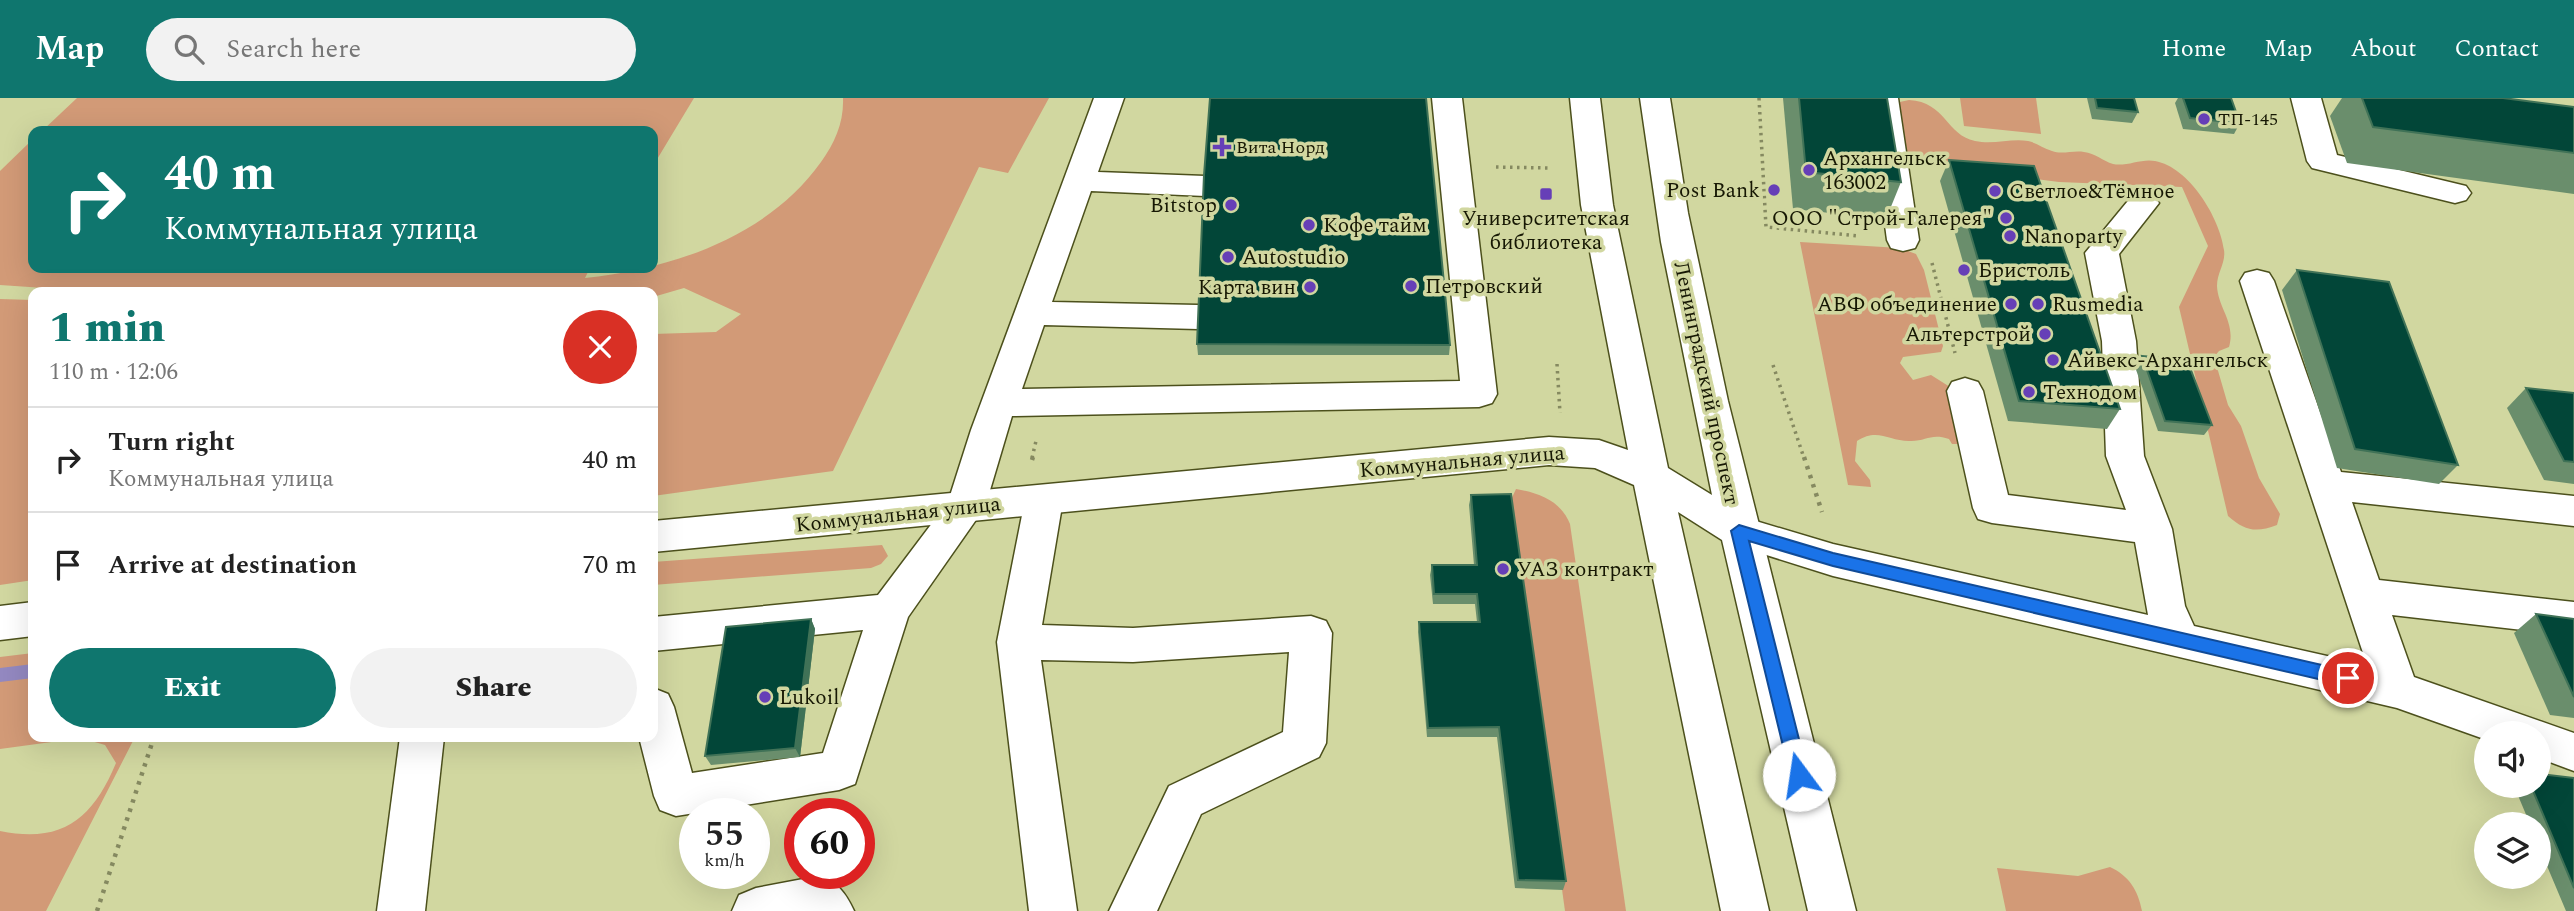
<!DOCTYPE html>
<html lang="en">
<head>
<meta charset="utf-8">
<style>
	body { margin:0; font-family:Spectral,serif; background:#f2f2f2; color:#222; height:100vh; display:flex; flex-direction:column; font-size:26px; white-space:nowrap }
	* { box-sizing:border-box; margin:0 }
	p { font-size:23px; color:#767676 }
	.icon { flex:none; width:38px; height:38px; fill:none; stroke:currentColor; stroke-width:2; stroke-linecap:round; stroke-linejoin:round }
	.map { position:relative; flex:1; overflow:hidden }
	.details { position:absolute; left:28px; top:189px; width:630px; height:455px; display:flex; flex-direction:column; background:#fff; border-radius:14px; box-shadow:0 7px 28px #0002 }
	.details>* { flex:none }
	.guide { position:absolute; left:28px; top:28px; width:630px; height:147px; border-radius:14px; box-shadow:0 7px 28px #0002; background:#0f766e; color:#fff; overflow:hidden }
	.tools { position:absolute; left:2474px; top:623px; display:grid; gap:14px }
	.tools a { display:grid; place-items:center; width:77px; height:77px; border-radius:50%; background:#fff; box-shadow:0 7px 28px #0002; font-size:35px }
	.speed { position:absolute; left:679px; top:700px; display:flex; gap:14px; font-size:35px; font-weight:700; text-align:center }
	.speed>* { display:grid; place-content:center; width:91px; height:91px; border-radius:50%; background:#fff; box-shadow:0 7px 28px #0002; line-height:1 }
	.speed small { font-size:18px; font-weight:400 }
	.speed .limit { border:10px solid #d22; background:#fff; color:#111 }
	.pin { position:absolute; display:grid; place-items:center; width:60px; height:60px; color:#fff; margin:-30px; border:4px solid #fff; border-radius:50%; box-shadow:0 2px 7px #0007 }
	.me { position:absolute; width:77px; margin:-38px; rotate:346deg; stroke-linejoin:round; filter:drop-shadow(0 0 5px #0008) }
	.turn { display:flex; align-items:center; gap:24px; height:147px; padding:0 21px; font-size:32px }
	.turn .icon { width:91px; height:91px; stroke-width:2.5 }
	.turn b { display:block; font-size:49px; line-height:60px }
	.round { display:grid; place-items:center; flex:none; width:74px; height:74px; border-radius:37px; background:#f2f2f2 }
	.headline { display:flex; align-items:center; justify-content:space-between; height:119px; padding:0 21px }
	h1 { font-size:42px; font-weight:800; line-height:52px; color:#0f766e }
	.primary-button { display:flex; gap:14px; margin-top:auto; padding:14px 21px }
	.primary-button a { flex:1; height:80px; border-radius:42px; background:#0f766e; color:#fff; font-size:28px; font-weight:800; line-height:80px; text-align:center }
	.primary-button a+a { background:#f2f2f2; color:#222 }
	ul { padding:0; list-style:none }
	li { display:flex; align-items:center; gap:21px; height:105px; padding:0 21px; border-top:2px solid #e0e0e0 }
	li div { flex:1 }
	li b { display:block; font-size:26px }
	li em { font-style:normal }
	header { display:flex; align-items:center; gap:42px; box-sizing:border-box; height:98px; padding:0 35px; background:#0f766e; color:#fff }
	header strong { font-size:33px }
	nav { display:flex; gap:38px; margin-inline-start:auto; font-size:24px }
	.search { width:490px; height:63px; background:#f2f2f2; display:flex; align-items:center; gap:18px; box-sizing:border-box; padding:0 24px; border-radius:38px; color:#767676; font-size:26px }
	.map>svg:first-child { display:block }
	.green { fill:#d29a77 }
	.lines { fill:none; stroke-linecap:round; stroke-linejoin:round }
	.stream { fill:#9388c0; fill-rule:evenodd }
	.minor-casing { stroke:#4c501c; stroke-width:3 }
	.major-casing { stroke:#4c501c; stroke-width:3 }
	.path-far1 { stroke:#858960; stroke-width:3.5; stroke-dasharray:2.5 4.5; stroke-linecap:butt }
	.path { stroke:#858960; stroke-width:4.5; stroke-dasharray:3.5 6; stroke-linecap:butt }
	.minor { fill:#fff; fill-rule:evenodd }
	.major { fill:#fff; fill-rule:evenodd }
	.wall { fill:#6a8e6c }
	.shaded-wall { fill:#407257 }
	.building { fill:#024638; stroke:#407257; stroke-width:2 }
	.route { fill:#1a73e8; stroke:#114b97; stroke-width:2 }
	.poi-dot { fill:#663fb7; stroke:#d1d7a0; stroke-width:2.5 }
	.labels { text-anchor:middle; stroke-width:7; stroke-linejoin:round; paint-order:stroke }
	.far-poi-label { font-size:18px; fill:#161703; stroke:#d1d7a0; text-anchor:start }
	.poi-label { font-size:21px; fill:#161703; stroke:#d1d7a0; text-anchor:start }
	.street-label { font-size:21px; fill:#161703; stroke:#d1d7a0 }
</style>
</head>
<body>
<header>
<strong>Map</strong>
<div class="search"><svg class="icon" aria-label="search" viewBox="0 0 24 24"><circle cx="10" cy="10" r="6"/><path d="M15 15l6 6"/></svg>Search here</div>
<nav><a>Home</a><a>Map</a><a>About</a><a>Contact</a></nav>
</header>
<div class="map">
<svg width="2574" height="813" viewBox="0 0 2574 813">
	<rect width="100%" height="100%" fill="#d1d7a0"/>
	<g class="green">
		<path d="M77 0H694L653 68V33H42Z"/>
		<path d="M843 0H1049L1008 75 979 69 833 373 653 398V236L716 234 741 216 684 190 653 199V194H103L0 187V73L33 41V170H590L585 180C671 171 768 139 821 64 835 45 844 24 843 0Z"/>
		<path d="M1960 0H2036L2041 36 1964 28Z"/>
		<path d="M1909 2C1946 4 1946 37 1975 43 1994 47 2011 40 2028 43 2037 45 2043 50 2052 53 2062 57 2073 52 2084 54 2095 55 2103 63 2113 66 2126 69 2142 60 2155 63 2189 69 2220 120 2224 152 2226 165 2217 174 2217 188 2218 210 2236 225 2229 249L2219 253 2214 259 2228 307 2241 328 2259 380 2280 416 2277 427C2256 435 2245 433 2228 418L2179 209 2208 148 2182 89 2059 84 1922 66 1903 58 1895 5Z"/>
		<path d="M1800 144 1900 150 1916 156 1924 172 1943 248 1941 254 1903 259 1900 265 1913 282 1931 277 1950 289 1960 346H1952L1949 341C1931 335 1927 343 1911 343 1890 344 1878 329 1857 343L1855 363 1870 382 1871 389 1848 387Z"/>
		<path d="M0 201 33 202V482L0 487Z"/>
		<path d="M1516 391C1539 395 1561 403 1570 426L1626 813H1565L1509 406Z"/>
		<path d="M882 447 888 458 881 466 871 470 653 487V464Z"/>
		<path d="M33 555V639H135L46 813H0V733C63 746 93 720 116 665L105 647 81 640 0 651V559Z"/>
		<path d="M2110 769C2129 778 2138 792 2142 813H2006L1997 770 2078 778Z"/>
	</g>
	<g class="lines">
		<path class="stream" d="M33 566V580L0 584V570Z"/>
		<defs>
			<g id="minor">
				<path d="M1094 0H1124L1098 74 1205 78 1216 81 1221 88 1216 95 1205 98 1091 93 1052 204 1198 207 1210 211 1215 219 1210 227 1198 231 1044 227 1022 291 1460 283 1432 0H1462L1497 296 1492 305 1479 309 1012 318 985 409 908 519 855 686 839 692 676 718 660 712 654 698 639 639H653V590L668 596 674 609 692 675 823 655 863 532 653 553V519L878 497 948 404 971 332Z"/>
				<path d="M1868 0H1898L1919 142 1915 150 1903 153 1891 150 1887 142Z"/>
				<path d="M2291 0H2321L2337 57 2466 88 2471 95 2466 102 2455 105 2312 70 2307 63Z"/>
				<path d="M2143 95 2154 98 2159 105 2119 156 2136 243 2144 358 2172 431 2185 508 2194 528 2367 567 2240 183 2245 175 2257 172 2269 175 2274 183 2341 374 2574 398V428L2352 404 2379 482 2574 504V538L2392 517 2414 579 2574 635V673L2539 660V635H2487V642L2397 610 1833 478 1725 444 1719 433 1725 422 1739 418 1833 446 2148 517 2135 444 1992 425 1978 421 1973 410 1947 293 1952 284 1965 280 1978 284 1983 293 2008 397 2126 412 2106 358 2102 243 2085 155 2132 98Z"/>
				<path d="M1044 387 1058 391 1063 402 1042 527 1133 530 1311 518 1326 523 1332 535 1326 645 1319 659 1201 716 1157 813H1109L1169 688 1283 634 1289 554 1133 564 1041 562 1077 813H1029L997 544 1025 402 1030 391Z"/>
				<path d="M400 639H444L425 813H377Z"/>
				<path d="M819 778C838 785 845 794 854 813H732L739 797 756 790Z"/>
			</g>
			<g id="major">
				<path d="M1570 0H1600L1613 107 1668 370 1712 397 1661 144 1640 0H1670L1688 115 1728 303 1856 813H1808L1722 442 1678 414 1769 813H1721L1634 387 1595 370 1549 367 653 454V423L1549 339 1599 342 1628 352 1581 107Z"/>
				<path d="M33 504V538L0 542V508Z"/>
			</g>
		</defs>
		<use href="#minor" class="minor-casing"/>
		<use href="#major" class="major-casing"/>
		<g class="path-far1">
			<path d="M1759 0 1766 129 1859 138"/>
			<path d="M1496 69 1551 70"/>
			<path d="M1932 165 1955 255"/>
			<path d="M1557 266 1560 315"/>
			<path d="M1773 267 1804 360"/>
			<path d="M1032 360 1036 343"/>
		</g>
		<g class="path">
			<path d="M1804 359 1822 414"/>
			<path d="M1032 362 1033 359"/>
			<path d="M97 813 154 639"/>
		</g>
		<use href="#minor" class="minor"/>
		<use href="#major" class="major"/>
	</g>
	<g class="wall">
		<path d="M1783 0H1887L1901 84 1886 121 1793 111Z"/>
		<path d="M2087 0H2134L2138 14 2132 25 2092 21Z"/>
		<path d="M2178 0H2231L2240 25 2234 36 2183 31 2175 5Z"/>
		<path d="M2342 0H2503L2574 9V96L2347 65 2330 18Z"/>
		<path d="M1949 62 2120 311 2107 331 2008 323 1940 83Z"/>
		<path d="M2297 172 2458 367 2439 386 2337 370 2282 192Z"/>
		<path d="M1197 246 1450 247 1449 257H1198Z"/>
		<path d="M2142 258 2212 327 2204 337 2158 333 2135 269Z"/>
		<path d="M2526 290 2574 295V386L2544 382 2507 310Z"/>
		<path d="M1471 397 1566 783 1563 792 1515 790 1497 639H1427L1418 534 1419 524H1477L1475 506H1433L1430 477 1432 467H1474L1469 407Z"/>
		<path d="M2536 516 2574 521V620L2550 617 2514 535Z"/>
		<path d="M811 521 815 531 800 659 711 667 705 658Z"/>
		<path d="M2574 680V813H2566L2539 749V726H2530L2514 688H2539Z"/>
	</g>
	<path class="shaded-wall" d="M811 521 815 531 800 659 795 650Z"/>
	<g class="building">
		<path d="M1210 0H1426L1450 247 1197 246 1204 77Z"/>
		<path d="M1799 0H1887L1901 84 1806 74Z"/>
		<path d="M2095 0H2134L2138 14 2097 10Z"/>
		<path d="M2183 0H2231L2240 25 2190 20Z"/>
		<path d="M2362 0H2503L2574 9V55L2373 29Z"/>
		<path d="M1949 62 2034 68 2120 311 2019 303Z"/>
		<path d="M2297 172 2389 184 2458 367 2355 351Z"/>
		<path d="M2142 258 2187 262 2212 327 2165 323Z"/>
		<path d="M2526 290 2574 295V364L2564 363Z"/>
		<path d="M1511 396 1566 783 1518 782 1499 629 1428 630 1419 524H1480L1477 496H1434L1432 467H1477L1471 397Z"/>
		<path d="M2536 516 2574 521V599Z"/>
		<path d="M811 521 795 650 705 658 726 529Z"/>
		<path d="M2539 676 2574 680V790L2531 688H2539Z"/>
	</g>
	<path class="route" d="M1739 427 1833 455 2348 573 2355 575 2357 580 2355 585 2348 588 1833 468 1749 443 1808 677 1805 683 1799 686 1793 683 1790 677 1731 433Z"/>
	<g class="poi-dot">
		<circle cx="2204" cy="21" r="7"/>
		<path d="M1218.5 38.5h7v7h7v7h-7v7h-7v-7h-7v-7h7z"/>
		<circle cx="1809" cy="72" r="7"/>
		<circle cx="1774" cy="92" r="7"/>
		<circle cx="1995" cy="93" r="7"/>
		<rect x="1539" y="89" width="14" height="14" rx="3.5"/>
		<circle cx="1231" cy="107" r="7"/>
		<circle cx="2006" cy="120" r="7"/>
		<circle cx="1309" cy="127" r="7"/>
		<circle cx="2010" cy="138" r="7"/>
		<circle cx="1228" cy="159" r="7"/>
		<circle cx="1964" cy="172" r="7"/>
		<circle cx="1411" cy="188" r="7"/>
		<circle cx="1310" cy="189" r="7"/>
		<circle cx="2011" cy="206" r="7"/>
		<circle cx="2038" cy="206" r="7"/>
		<circle cx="2045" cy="236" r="7"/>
		<circle cx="2053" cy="262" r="7"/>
		<circle cx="2029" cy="294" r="7"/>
		<circle cx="1503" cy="471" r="7"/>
		<circle cx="765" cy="599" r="7"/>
	</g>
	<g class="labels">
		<g class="far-poi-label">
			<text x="2218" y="27">ТП-145</text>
			<text x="1236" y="55">Вита Норд</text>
		</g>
		<g class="poi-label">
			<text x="1823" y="67">Архангельск<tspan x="1823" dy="24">163002</tspan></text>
			<text x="1760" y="99" text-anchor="end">Post Bank</text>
			<text x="2009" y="100">Светлое&amp;Тёмное</text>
			<text x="1217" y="114" text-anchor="end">Bitstop</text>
			<text x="1546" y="127" text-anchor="middle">Университетская<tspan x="1546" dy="24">библиотека</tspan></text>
			<text x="1992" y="127" text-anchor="end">ООО "Строй-Галерея"</text>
			<text x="1323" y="134">Кофе тайм</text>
			<text x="2024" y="145">Nanoparty</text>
			<text x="1242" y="166">Autostudio</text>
			<text x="1978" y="179">Бристоль</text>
			<text x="1425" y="195">Петровский</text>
			<text x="1296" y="196" text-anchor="end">Карта вин</text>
			<text x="1997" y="213" text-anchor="end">АВФ объединение</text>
			<text x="2052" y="213">Rusmedia</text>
			<text x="2031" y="243" text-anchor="end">Альтерстрой</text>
			<text x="2067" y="269">Айвекс-Архангельск</text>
			<text x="2043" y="301">Технодом</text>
			<text x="1517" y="478">УАЗ контракт</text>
			<text x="779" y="606">Lukoil</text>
		</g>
		<g class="street-label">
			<text transform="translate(1707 285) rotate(78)" y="7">Ленинградский проспект</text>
			<text transform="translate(1462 363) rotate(-5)" y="7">Коммунальная улица</text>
			<text transform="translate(898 416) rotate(-6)" y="7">Коммунальная улица</text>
		</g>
	</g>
</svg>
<div class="tools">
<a><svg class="icon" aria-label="sound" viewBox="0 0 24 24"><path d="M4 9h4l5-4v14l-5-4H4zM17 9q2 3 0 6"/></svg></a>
<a><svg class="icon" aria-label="layers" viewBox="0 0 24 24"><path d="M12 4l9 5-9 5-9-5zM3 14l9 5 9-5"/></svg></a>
</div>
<div class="speed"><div>55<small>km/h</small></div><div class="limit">60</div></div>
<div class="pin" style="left:2348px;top:580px;background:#d93025"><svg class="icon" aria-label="arrive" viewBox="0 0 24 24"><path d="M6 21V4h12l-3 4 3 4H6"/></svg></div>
<svg class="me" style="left:1799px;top:677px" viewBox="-20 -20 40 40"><circle r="19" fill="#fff"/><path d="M0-13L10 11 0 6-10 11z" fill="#1a73e8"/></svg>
<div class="guide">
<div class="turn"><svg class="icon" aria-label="right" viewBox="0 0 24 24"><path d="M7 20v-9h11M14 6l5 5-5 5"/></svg><div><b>40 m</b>Коммунальная улица</div></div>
</div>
<section class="details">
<div class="headline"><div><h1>1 min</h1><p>110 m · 12:06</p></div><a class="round" style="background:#d93025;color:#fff"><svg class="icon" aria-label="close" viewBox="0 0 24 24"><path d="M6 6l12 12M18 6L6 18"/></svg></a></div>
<ul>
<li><svg class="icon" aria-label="right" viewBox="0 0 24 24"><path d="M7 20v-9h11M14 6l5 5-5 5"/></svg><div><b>Turn right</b><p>Коммунальная улица</p></div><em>40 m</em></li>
<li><svg class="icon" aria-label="arrive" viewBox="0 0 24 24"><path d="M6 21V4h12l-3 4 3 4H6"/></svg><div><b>Arrive at destination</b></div><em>70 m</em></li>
</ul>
<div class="primary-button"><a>Exit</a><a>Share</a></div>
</section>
</div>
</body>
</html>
